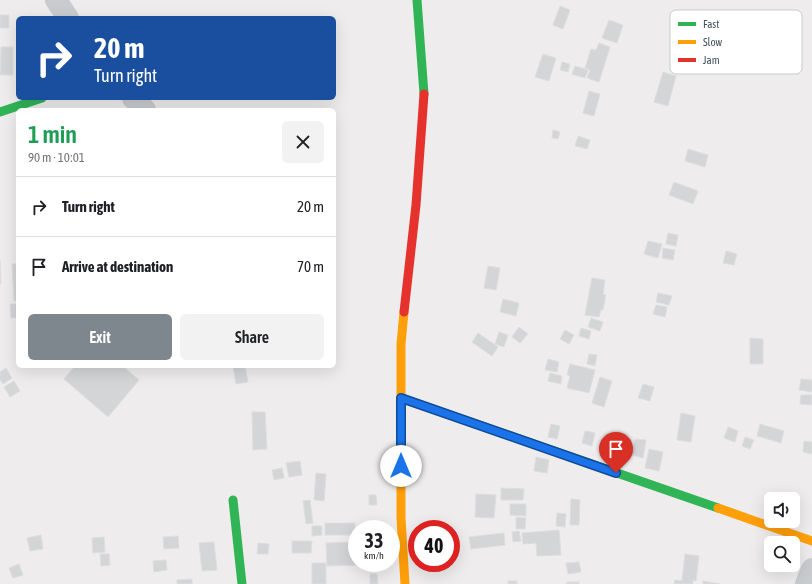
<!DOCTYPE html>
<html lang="en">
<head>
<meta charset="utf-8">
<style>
	body { margin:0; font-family:"Asap Condensed",sans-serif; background:#f2f2f2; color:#202124; height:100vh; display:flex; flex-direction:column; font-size:15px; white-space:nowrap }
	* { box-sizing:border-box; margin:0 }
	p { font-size:13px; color:#757577 }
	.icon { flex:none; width:22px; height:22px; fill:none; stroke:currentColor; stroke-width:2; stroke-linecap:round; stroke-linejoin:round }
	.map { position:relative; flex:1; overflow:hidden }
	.side { position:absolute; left:16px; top:108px; width:320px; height:260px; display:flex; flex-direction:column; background:#fff; border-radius:6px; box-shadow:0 4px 16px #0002 }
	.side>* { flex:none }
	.top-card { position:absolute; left:16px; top:16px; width:320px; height:84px; border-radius:6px; box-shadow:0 4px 16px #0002; background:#1a4fa0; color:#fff; overflow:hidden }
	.controls { position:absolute; left:764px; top:492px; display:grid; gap:8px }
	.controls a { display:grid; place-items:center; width:36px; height:36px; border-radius:6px; background:#fff; box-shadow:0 4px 16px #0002; font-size:20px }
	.speed { position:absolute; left:348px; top:520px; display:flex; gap:8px; font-size:20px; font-weight:700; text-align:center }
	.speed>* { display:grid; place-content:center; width:52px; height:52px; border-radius:50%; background:#fff; box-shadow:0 4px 16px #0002; line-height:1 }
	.speed small { font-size:10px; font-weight:400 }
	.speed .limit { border:6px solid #d22; background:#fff; color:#111 }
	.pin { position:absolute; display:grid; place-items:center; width:34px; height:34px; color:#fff; margin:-41px -17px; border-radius:50% 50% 50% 0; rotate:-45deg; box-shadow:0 0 4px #0007 }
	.pin .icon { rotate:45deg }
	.me { position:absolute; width:44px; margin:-22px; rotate:0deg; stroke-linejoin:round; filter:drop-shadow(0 0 3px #0008) }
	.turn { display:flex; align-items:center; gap:14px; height:84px; padding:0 12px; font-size:18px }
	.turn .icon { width:52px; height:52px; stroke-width:2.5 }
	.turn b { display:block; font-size:28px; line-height:34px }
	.round { display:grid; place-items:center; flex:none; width:42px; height:42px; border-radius:6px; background:#f2f2f2 }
	.overview { display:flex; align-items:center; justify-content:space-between; height:68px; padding:0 12px }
	h1 { font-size:24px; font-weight:600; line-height:30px; color:#1e9e55 }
	.cta { display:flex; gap:8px; margin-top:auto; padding:8px 12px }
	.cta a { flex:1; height:46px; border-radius:6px; background:#7e878e; color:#fff; font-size:16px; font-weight:600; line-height:46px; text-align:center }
	.cta a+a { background:#f2f2f2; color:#202124 }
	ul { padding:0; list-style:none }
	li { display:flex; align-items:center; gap:12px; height:60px; padding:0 12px; border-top:1px solid #e0e0e0 }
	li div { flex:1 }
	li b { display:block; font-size:15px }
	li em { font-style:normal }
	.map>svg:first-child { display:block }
	.building { fill:#d4d5d7; stroke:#dededf }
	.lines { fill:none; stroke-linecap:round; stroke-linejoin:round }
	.street { stroke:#c8ccce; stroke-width:22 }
	.fast { stroke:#30b455; stroke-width:9 }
	.slow { stroke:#ff9f0a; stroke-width:9 }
	.jam { stroke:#e5322d; stroke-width:9 }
	.route-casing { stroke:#114b97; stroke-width:10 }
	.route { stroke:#1a73e8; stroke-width:7 }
	.key { fill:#fff; stroke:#c6cbce; stroke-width:1 }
	.key-label { font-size:11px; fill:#42515b }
</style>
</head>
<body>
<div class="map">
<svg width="812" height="584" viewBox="0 0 812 584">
	<rect width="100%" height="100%" fill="#eeecec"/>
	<g class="building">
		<path d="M560 6 570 10 563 29 553 25Z"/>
		<rect x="0" y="15" width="9" height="13"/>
		<path d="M609 20 623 25 617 43 602 38Z"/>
		<path d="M599 43 610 47 599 82 587 78 590 70 585 68 591 49 596 50Z"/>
		<path d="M1 47H13V75H0Z"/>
		<path d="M543 54 556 58 549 81 535 77Z"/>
		<path d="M562 62 570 64 568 72 560 70Z"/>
		<path d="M575 66 588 70 585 78 572 74Z"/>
		<path d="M663 72 676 76 668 106 654 102Z"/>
		<path d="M589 91 600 94 594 116 583 113Z"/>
		<path d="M553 130 560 132 558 139 552 138Z"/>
		<path d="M578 136 590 140 587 149 575 146Z"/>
		<path d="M688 149 708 155 705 167 685 161Z"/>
		<path d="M674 182 698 191 693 204 669 195Z"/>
		<path d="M668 233 678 235 676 246 666 244Z"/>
		<path d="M648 241 662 244 658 258 644 254Z"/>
		<path d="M663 248 675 250 673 260 662 258Z"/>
		<path d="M726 251 737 254 734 265 723 263Z"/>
		<path d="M0 260 1 284H0Z"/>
		<path d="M12 264H18V301H14Z"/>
		<path d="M488 266 500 268 496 290 484 288Z"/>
		<path d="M592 278 605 280 603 294 606 295 603 310H601L599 317 585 315Z"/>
		<path d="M658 293 672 296 669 305 656 302Z"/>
		<path d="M503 299 519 303 516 316 500 312Z"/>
		<path d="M10 304H18V318H11Z"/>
		<path d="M656 305 667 307 665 317 653 314Z"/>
		<path d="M591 318 603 322 600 331 588 327Z"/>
		<path d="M519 327 528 334 520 343 512 337Z"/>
		<path d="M581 328 591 331 589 339 579 336Z"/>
		<path d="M565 330 574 335 569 344 560 339Z"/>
		<path d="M499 332 508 335 504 347 495 344Z"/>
		<path d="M478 333 498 347 492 356 472 342Z"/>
		<path d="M750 338 763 339V364H750Z"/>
		<path d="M589 354 597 355 595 366 587 364Z"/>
		<path d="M548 359 559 362 557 372 545 370Z"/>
		<path d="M570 364 595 370 589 393 567 388 570 376 567 375Z"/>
		<path d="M75 366H127L125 368 139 380 108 417 64 379Z"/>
		<path d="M233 366H245L248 382 236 384Z"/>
		<path d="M6 368 12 378 3 384 0 380V372Z"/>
		<path d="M550 373 562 376 561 384 548 381Z"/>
		<path d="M600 377 612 381 604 407 592 403Z"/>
		<path d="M801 379 812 380V392L799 390Z"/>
		<path d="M14 381 20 391 10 397 4 387Z"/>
		<path d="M643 384 654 387 650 401 638 398Z"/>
		<path d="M801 395H812V405L800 404Z"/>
		<path d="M252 412H265L267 449 253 450Z"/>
		<path d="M681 413 695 416 691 442 677 440Z"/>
		<path d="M551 424 560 426 557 439 548 437Z"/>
		<path d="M760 424 784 431 781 443 757 436Z"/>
		<path d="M728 427 738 431 735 442 724 438Z"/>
		<path d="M585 431 595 433 592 446 582 443Z"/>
		<path d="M745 437 754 440 750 449 742 446Z"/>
		<path d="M635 439 646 440 643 458 632 455Z"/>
		<path d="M804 441 812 442V454L803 452Z"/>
		<path d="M649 449 663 452 659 471 645 468Z"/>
		<path d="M536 457 549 460 547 473 534 471Z"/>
		<path d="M300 461 302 475 289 477 286 463Z"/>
		<path d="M282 468 284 478 274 480 272 470Z"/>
		<path d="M316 473 326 474 324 501 314 500Z"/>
		<path d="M501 488 524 489 523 500H501Z"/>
		<path d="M476 494 496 495 494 518 475 517Z"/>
		<path d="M369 495H376L377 505H369Z"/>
		<path d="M571 499 580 500 579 525H570Z"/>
		<path d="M310 500 313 523 306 524 303 501Z"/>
		<path d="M510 504H526V516L510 515Z"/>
		<path d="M557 513 566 514 565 527 556 526Z"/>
		<path d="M516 517 526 518 525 529H516Z"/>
		<rect x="325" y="523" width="30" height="12"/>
		<path d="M312 526H322V535L312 536Z"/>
		<rect x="364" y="526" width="10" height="3"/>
		<path d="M559 530 561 555 537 556 536 543 523 544 522 533Z"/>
		<path d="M519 531 521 541 513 542 512 532Z"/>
		<path d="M504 533 505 545 471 549 469 537Z"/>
		<path d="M41 535 43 549 30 551 27 538Z"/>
		<path d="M178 536 179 548 164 549 163 537Z"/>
		<path d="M104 537 105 552 93 553 92 538Z"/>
		<path d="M292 541H312L311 553H292Z"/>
		<path d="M214 542 217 570 202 571 199 543Z"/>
		<path d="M357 542V563H360V565L327 566 326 543Z"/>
		<path d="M258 543 269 544 268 554H257Z"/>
		<path d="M100 554H109L110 565 101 566Z"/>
		<path d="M685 554 699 556 696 581 693 580V584H674L675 580 682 581Z"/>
		<path d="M166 560 167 570 154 572 153 561Z"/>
		<path d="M579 562 581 572 568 574 566 563Z"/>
		<rect x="312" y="563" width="14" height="21"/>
		<path d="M363 563H374V569L363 570Z"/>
		<path d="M19 564 23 575 13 578 9 568Z"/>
		<path d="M370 574H377L378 584H370Z"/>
		<path d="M192 579V584H177V580Z"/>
		<rect x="508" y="581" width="9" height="3"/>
		<path d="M703 581 720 584H703Z"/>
		<path d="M567 582H579V584H566Z"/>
	</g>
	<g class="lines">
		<g class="street">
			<path d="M56 0 68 18"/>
			<path d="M133 98 145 110"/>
			<path d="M806 584 812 569"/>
		</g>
		<g class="fast">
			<path d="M417 0 424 94"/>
			<path d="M0 112 42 98"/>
			<path d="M401 398 718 508"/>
			<path d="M233 500 242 584"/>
		</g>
		<g class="slow">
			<path d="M404 312 401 344V518L405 584"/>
			<path d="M718 508 812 541"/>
		</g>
		<path class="jam" d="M404 312 416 205 424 94"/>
	</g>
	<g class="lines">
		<defs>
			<path id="route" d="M401 466V398L616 473"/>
		</defs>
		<use href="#route" class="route-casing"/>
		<use href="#route" class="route"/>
	</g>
	<rect x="670" y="10" width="132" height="64" rx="6" class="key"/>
	<rect x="678" y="22" width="18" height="4" fill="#30b455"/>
	<rect x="678" y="40" width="18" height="4" fill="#ff9f0a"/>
	<rect x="678" y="58" width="18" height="4" fill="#e5322d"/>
	<g class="key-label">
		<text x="703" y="28">Fast</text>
		<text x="703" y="46">Slow</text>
		<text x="703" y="64">Jam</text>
	</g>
</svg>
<div class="controls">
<a><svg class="icon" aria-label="sound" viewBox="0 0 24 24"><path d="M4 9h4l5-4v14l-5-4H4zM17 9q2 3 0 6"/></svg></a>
<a><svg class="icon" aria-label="search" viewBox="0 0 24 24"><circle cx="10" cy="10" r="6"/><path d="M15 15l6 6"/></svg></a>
</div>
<div class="speed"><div>33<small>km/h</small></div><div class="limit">40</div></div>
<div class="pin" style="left:616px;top:473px;background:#d93025"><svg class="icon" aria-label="arrive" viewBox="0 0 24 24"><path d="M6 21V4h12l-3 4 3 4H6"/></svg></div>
<svg class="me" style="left:401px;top:466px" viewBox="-20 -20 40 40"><circle r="19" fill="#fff"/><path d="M0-13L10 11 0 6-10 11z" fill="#1a73e8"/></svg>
<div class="top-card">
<div class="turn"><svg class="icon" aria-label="right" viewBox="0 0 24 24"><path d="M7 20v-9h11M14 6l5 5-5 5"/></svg><div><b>20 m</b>Turn right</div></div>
</div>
<section class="side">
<div class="overview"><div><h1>1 min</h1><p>90 m · 10:01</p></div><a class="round"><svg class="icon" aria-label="close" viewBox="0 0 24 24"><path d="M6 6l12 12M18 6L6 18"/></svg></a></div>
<ul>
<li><svg class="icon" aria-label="right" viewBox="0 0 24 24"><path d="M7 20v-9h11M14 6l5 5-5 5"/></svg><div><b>Turn right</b></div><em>20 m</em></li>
<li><svg class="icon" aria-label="arrive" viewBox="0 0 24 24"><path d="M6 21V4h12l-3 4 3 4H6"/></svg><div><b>Arrive at destination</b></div><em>70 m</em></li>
</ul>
<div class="cta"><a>Exit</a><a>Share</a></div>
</section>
</div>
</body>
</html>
